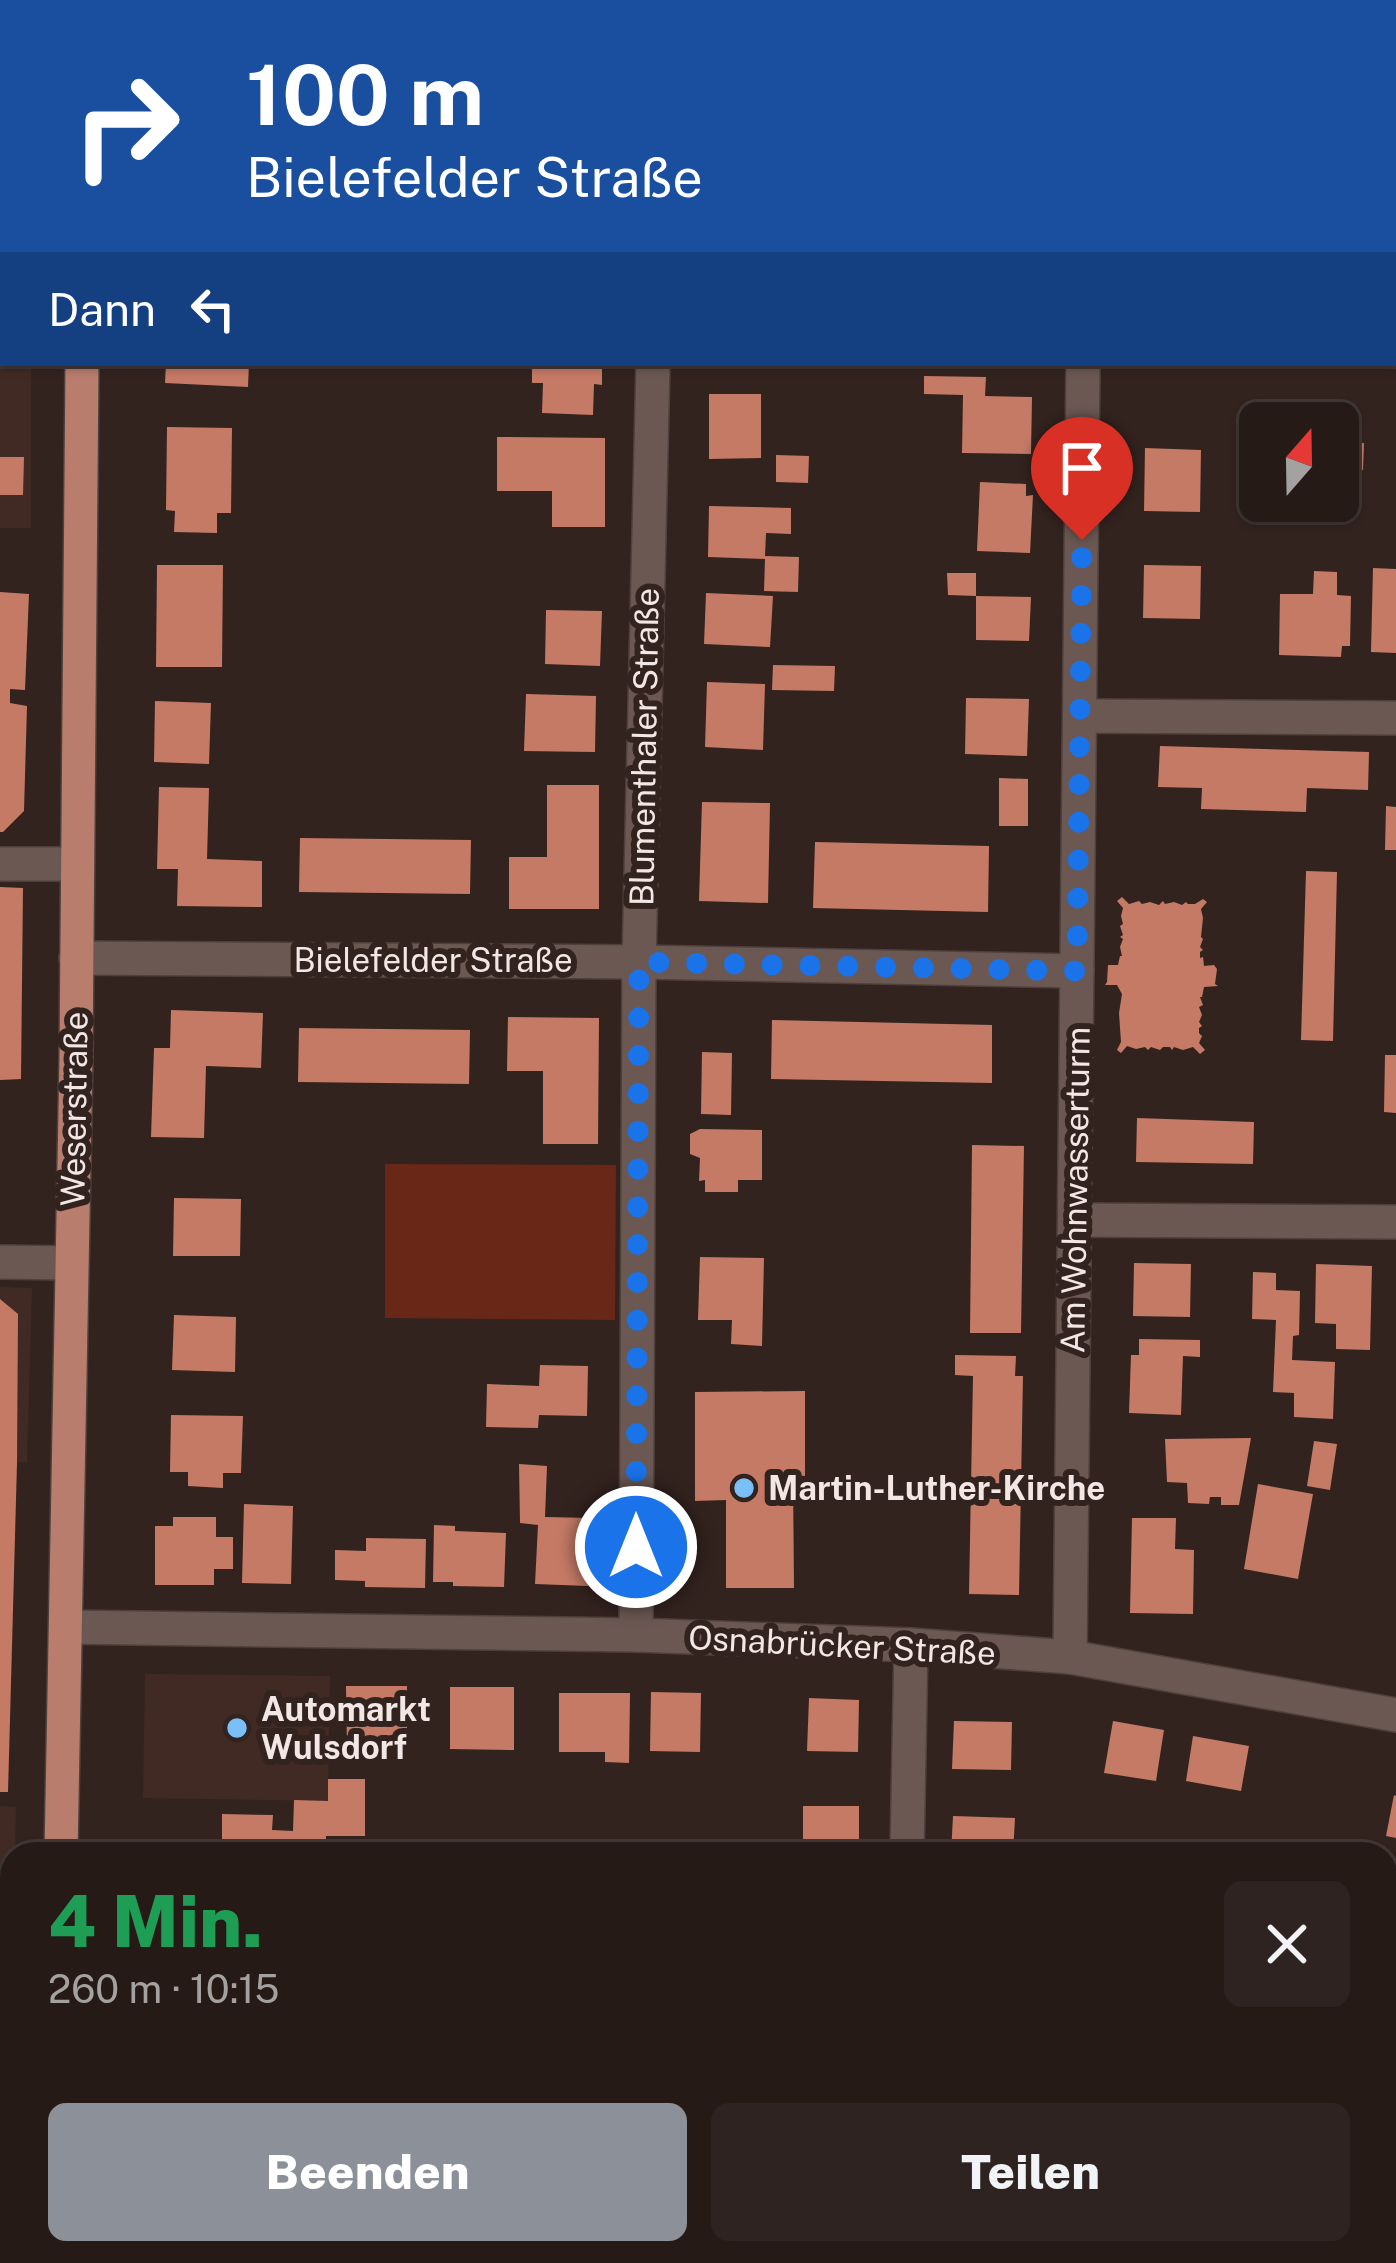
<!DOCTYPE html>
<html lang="de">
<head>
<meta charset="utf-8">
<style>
	body { margin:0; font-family:"Public Sans",sans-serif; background:#2e2320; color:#f1f3f6; height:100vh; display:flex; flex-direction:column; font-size:45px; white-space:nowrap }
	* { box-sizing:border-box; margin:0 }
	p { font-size:39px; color:#a4a1a1 }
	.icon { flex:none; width:66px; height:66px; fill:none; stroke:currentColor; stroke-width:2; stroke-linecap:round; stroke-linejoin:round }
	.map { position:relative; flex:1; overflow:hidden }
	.sheet { position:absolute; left:0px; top:1842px; width:1398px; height:423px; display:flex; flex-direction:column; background:#261a17; border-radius:36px 36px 0 0; box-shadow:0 3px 9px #0004,0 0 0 3px #423836 }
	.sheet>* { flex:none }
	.banner { position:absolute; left:0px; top:0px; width:1398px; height:366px; box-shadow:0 3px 9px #0004,0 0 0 3px #423836; background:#1a4fa0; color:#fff; overflow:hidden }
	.needle { width:78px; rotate:20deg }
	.controls { position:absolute; left:1239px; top:402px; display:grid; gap:24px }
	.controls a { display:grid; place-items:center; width:120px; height:120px; border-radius:18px; background:#261a17; box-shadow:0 3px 9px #0004,0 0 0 3px #423836; font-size:60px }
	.pin { position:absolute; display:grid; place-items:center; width:102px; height:102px; color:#fff; margin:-123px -51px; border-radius:50% 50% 50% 0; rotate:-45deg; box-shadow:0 0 12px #0007 }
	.pin .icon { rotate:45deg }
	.me { position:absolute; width:132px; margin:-66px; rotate:0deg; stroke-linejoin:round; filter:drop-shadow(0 0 9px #0008) }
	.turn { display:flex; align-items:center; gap:42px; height:252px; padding:0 48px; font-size:54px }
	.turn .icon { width:156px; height:156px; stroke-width:2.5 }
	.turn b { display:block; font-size:84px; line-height:102px }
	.then { display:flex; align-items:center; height:114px; padding:0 48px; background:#0003; gap:24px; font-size:45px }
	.round { display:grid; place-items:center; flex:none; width:126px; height:126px; border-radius:18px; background:#2e2320 }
	.summary { display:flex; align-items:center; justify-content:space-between; height:204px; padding:0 48px }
	h1 { font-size:72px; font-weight:800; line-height:90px; color:#1e9e55 }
	.button { display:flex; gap:24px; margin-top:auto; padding:24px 48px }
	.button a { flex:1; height:138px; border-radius:18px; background:#8c9099; color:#fff; font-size:48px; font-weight:800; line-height:138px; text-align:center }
	.button a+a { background:#2e2320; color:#f1f3f6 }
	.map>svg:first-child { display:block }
	.built { fill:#412a24 }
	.green { fill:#682717 }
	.building { fill:#c57a66 }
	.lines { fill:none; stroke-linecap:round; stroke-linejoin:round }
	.service-casing { stroke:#4e413d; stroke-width:24 }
	.minor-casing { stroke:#4e413d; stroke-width:36 }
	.tertiary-casing { stroke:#4e413d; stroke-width:36 }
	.primary-casing { stroke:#4e413d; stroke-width:36 }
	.service { stroke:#6b5853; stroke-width:21 }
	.minor { stroke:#6b5853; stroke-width:33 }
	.tertiary { stroke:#6b5853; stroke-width:33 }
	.primary { stroke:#b97d6d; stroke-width:33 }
	.route { stroke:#1a73e8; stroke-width:21; stroke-dasharray:0 37.8 }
	.poi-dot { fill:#7abff8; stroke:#33231f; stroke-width:4.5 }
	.labels { text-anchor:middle; stroke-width:12; stroke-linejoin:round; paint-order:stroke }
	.street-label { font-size:33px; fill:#f2e7e4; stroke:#33231f }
	.poi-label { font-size:33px; font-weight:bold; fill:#f2e7e4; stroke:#33231f; text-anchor:start }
</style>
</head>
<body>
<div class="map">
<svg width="1396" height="2263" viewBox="0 0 1396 2263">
	<rect width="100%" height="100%" fill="#33231f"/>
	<g class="built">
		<path d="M0 268H3V363H31V528H0Z"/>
		<path d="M0 1287 32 1288 27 1462 0 1463Z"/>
		<path d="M145 1674 330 1676 328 1801 143 1798Z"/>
		<path d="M0 1806 16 1807 15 1854H12L9 2144H0Z"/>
		<rect x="107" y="2253" width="384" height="10"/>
	</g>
	<path class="green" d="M385 1164 616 1165 615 1320 385 1318Z"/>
	<g class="building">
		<path d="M166 363H249L248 387 165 383Z"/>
		<path d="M532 363H602V385L594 384 593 415 542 413 543 383H532Z"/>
		<path d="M924 376 986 377 985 396 1032 397 1031 454 962 453 963 395 924 394Z"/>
		<path d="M709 394H761V458L709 459Z"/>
		<path d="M167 427 232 428 231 513H217V533L174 532 175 511 166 510Z"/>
		<path d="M497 437 605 438V527H552V491H497Z"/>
		<path d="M1338 443H1364L1363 470 1338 469Z"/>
		<path d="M1145 448 1201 450 1200 512 1144 511Z"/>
		<path d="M776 455 809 456 808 483 776 482Z"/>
		<path d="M0 457H24L23 495H0Z"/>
		<path d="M980 482 1026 484V496L1033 495 1030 553 977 551Z"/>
		<path d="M709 506 791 508V534L766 533 765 556 799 557 798 592 764 591 765 559 708 557Z"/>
		<path d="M157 565H223L222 667H156Z"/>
		<path d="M1144 565 1201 566 1200 619 1143 618Z"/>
		<path d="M1373 568 1396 569V653L1371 652Z"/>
		<path d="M1314 571 1337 572V595L1351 596 1350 646H1342L1341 657 1279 655 1280 594H1313Z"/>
		<path d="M947 573H976V596L948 595Z"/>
		<path d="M0 592 29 594 25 690 10 689V703L27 706 24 811 3 832H0Z"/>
		<path d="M706 593 773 596 770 647 704 644Z"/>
		<path d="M976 596 1031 597 1029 641 976 640Z"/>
		<path d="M546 610 602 611 600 666 545 664Z"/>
		<path d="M773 665 835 666 834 691 772 690Z"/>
		<path d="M707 682 765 684 763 750 705 747Z"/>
		<path d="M526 694 596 696 595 752 524 751Z"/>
		<path d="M966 698 1029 699 1027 756 965 754Z"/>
		<path d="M155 701 211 703 209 764 154 762Z"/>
		<path d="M1160 746 1369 752 1368 790 1307 788 1306 812 1201 809 1202 788 1158 787Z"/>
		<path d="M999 778 1028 779V826H999Z"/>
		<path d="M547 785H599V909H509V857H547Z"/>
		<path d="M159 787 209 788 207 859 262 861V907L177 906 178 869H157Z"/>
		<path d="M702 802 770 803 768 903 699 901Z"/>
		<path d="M1386 806 1396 807V850H1385Z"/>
		<path d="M300 838 471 840 470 894 299 892Z"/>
		<path d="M815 842 989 846 988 912 813 908Z"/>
		<path d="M1306 871 1337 872 1333 1041 1301 1040Z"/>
		<path d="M0 887 23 888 21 1079 0 1080Z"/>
		<path d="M1122 897 1129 904 1139 901 1142 904 1150 902 1159 905 1163 901 1165 904 1174 902 1182 905 1186 902 1188 904H1195L1203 899 1207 902 1201 909 1203 918 1201 937 1203 939 1200 947 1203 950 1200 952V958L1203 957 1204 966 1214 965 1217 969 1215 984 1218 986 1204 987 1202 997H1200L1203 1005 1199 1007 1202 1015 1199 1022 1202 1026 1199 1028V1033L1202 1036 1199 1043 1205 1050 1200 1054 1193 1047 1183 1050 1174 1047 1172 1050 1170 1047H1163L1160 1050 1151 1047 1148 1050 1145 1047 1136 1049 1127 1046 1121 1053 1117 1050 1121 1042 1119 1013 1122 994 1117 985H1105L1107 982 1108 965H1118L1120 956H1122L1120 947 1123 939 1120 937 1123 935 1120 926 1123 924 1121 916 1123 908 1117 901Z"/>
		<path d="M171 1010 263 1013 261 1068 206 1066 204 1138 151 1137 154 1048H170Z"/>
		<path d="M508 1017 599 1018 598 1144H543V1071H507Z"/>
		<path d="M772 1020 992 1025V1083L771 1079Z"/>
		<path d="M299 1028 470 1030 469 1084 298 1082Z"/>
		<path d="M702 1052 732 1053 731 1115 701 1114Z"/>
		<path d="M1385 1055H1396V1113L1384 1112Z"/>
		<path d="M1137 1118 1254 1122 1253 1164 1136 1162Z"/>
		<path d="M700 1129 762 1130V1180H738V1192H705V1180L699 1181 700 1158 690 1154V1134Z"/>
		<path d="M972 1145 1024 1146 1021 1333H970Z"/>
		<path d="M174 1198 241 1199 240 1256H173Z"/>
		<path d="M700 1257 764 1258 762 1346 731 1344 732 1320H698Z"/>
		<path d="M1134 1263 1191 1264 1190 1317 1133 1316Z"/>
		<path d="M1316 1264 1372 1266 1370 1350 1336 1349V1324L1315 1323Z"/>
		<path d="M1253 1272 1276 1273V1290L1300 1291 1299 1335 1293 1336 1292 1360 1335 1362 1333 1419 1294 1417V1393L1273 1392 1276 1320 1252 1319Z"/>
		<path d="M0 1299 18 1314 17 1463 8 1792H0Z"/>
		<path d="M174 1315 236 1317 235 1372 172 1370Z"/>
		<path d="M1139 1339 1200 1340V1357L1183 1356 1181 1415 1129 1413 1131 1355H1139Z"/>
		<path d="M955 1355 1016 1356 1015 1376H1023L1019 1595 969 1594 973 1376 955 1375Z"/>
		<path d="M540 1365 588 1366 587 1416 539 1415 538 1428 486 1427 487 1384 539 1386Z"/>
		<path d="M805 1391V1476L793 1475 794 1588H726V1500L695 1501V1392Z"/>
		<path d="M171 1415 243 1416 241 1473H223V1488L188 1486V1472H170Z"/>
		<path d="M1251 1438 1239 1505H1221V1497H1210L1209 1504 1188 1503 1187 1483 1167 1482 1165 1439Z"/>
		<path d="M1314 1441 1337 1444 1330 1490 1307 1486Z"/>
		<path d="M519 1464 547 1466 545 1517 591 1518 588 1586 535 1584 538 1525 520 1523Z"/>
		<path d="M1258 1484 1313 1494 1298 1579 1244 1569Z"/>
		<path d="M244 1504 293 1506 291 1584 242 1583Z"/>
		<path d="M173 1517H216V1537H233V1569H214V1585H155V1526H173Z"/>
		<path d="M1132 1518H1176L1175 1549 1194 1550 1193 1614 1130 1613Z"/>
		<path d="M434 1525 455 1526V1531L506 1533 504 1587 453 1586V1582H433Z"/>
		<path d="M366 1538 426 1539 425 1588 365 1587V1581L335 1580V1550L366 1551Z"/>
		<path d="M346 1686H407V1746H347Z"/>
		<path d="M450 1687H514V1750L450 1749Z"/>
		<path d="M651 1692 701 1693 700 1752 650 1751Z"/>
		<path d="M559 1693H630L629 1763 605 1762V1752H559Z"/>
		<path d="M809 1698 859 1700 858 1752 807 1751Z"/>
		<path d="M954 1721 1012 1722 1011 1770 952 1769Z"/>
		<path d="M1113 1721 1164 1730 1156 1781 1104 1773Z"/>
		<path d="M1193 1736 1249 1746 1241 1791 1186 1781Z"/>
		<path d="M328 1779H365V1836H326V1854H222V1814L273 1815 272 1830 293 1831 294 1800 328 1801Z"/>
		<path d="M1394 1795 1396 1796V1838L1386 1836Z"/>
		<rect x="803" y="1806" width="56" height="45"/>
		<path d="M953 1816 1015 1818 1013 1854H951Z"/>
		<path d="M1386 2120 1396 2122V2185L1386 2183Z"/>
		<path d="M0 2173H7L4 2236H0Z"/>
		<path d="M140 2253H365L364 2263H140Z"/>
		<path d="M1307 2253H1380L1378 2263H1305Z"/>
	</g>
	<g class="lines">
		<defs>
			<path id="service" d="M0 242 3 243"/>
			<g id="minor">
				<path d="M1080 716 1396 718"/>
				<path d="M0 864H76"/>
				<path d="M76 958 639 962 1077 971"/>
				<path d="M1075 1220 1396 1222"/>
				<path d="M0 1262 72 1263"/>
				<path d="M66 1627 636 1635 911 1645 1070 1657 1396 1715"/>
				<path d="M636 1635 639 962 653 363"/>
				<path d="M1070 1657 1083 363"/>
				<path d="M907 1854 911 1645"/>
				<path d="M0 2113H12"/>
				<path d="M900 2263V2253"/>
			</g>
			<path id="tertiary" d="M1395 167H1396"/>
			<g id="primary">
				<path d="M89 3V0"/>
				<path d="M61 1854 76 1058 82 363"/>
				<path d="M56 2263V2253"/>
			</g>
		</defs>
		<use href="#service" class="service-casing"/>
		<use href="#minor" class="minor-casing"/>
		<use href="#tertiary" class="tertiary-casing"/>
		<use href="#primary" class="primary-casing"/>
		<use href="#service" class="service"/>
		<use href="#minor" class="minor"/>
		<use href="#tertiary" class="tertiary"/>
		<use href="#primary" class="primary"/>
	</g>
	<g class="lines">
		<path class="route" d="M636 1547 639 962 1077 971 1082 540"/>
	</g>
	<g class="poi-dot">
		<circle cx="744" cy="1488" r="12"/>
		<circle cx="237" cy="1728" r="12"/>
	</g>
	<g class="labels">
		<g class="street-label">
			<text transform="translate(644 747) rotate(-89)" y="12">Blumenthaler Straße</text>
			<text x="433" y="972">Bielefelder Straße</text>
			<text transform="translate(74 1109) rotate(-89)" y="12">Weserstraße</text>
			<text transform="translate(1075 1190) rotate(-89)" y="12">Am Wohnwasserturm</text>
			<text transform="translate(842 1645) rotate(3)" y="12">Osnabrücker Straße</text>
		</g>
		<g class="poi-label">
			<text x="768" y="1500">Martin-Luther-Kirche</text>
			<text x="261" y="1721">Automarkt<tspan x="261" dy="38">Wulsdorf</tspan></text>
		</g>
	</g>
</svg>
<div class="controls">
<a><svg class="needle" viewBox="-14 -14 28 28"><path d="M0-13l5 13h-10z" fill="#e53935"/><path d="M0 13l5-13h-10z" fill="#a4a1a1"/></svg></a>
</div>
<div class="pin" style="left:1082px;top:540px;background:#d93025"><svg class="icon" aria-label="arrive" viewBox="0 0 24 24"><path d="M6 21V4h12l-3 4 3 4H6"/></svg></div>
<svg class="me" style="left:636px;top:1547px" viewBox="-20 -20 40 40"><circle r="17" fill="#1a73e8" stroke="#fff" stroke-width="3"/><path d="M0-11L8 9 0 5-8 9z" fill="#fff"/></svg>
<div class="banner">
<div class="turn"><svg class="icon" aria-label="right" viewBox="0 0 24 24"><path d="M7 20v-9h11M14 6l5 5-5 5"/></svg><div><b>100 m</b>Bielefelder Straße</div></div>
<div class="then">Dann<svg class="icon" aria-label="left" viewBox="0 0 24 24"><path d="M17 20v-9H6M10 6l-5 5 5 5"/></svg></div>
</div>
<section class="sheet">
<div class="summary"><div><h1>4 Min.</h1><p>260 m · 10:15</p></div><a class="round"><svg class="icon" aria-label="close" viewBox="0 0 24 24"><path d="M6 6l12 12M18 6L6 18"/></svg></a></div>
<div class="button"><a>Beenden</a><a>Teilen</a></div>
</section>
</div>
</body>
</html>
